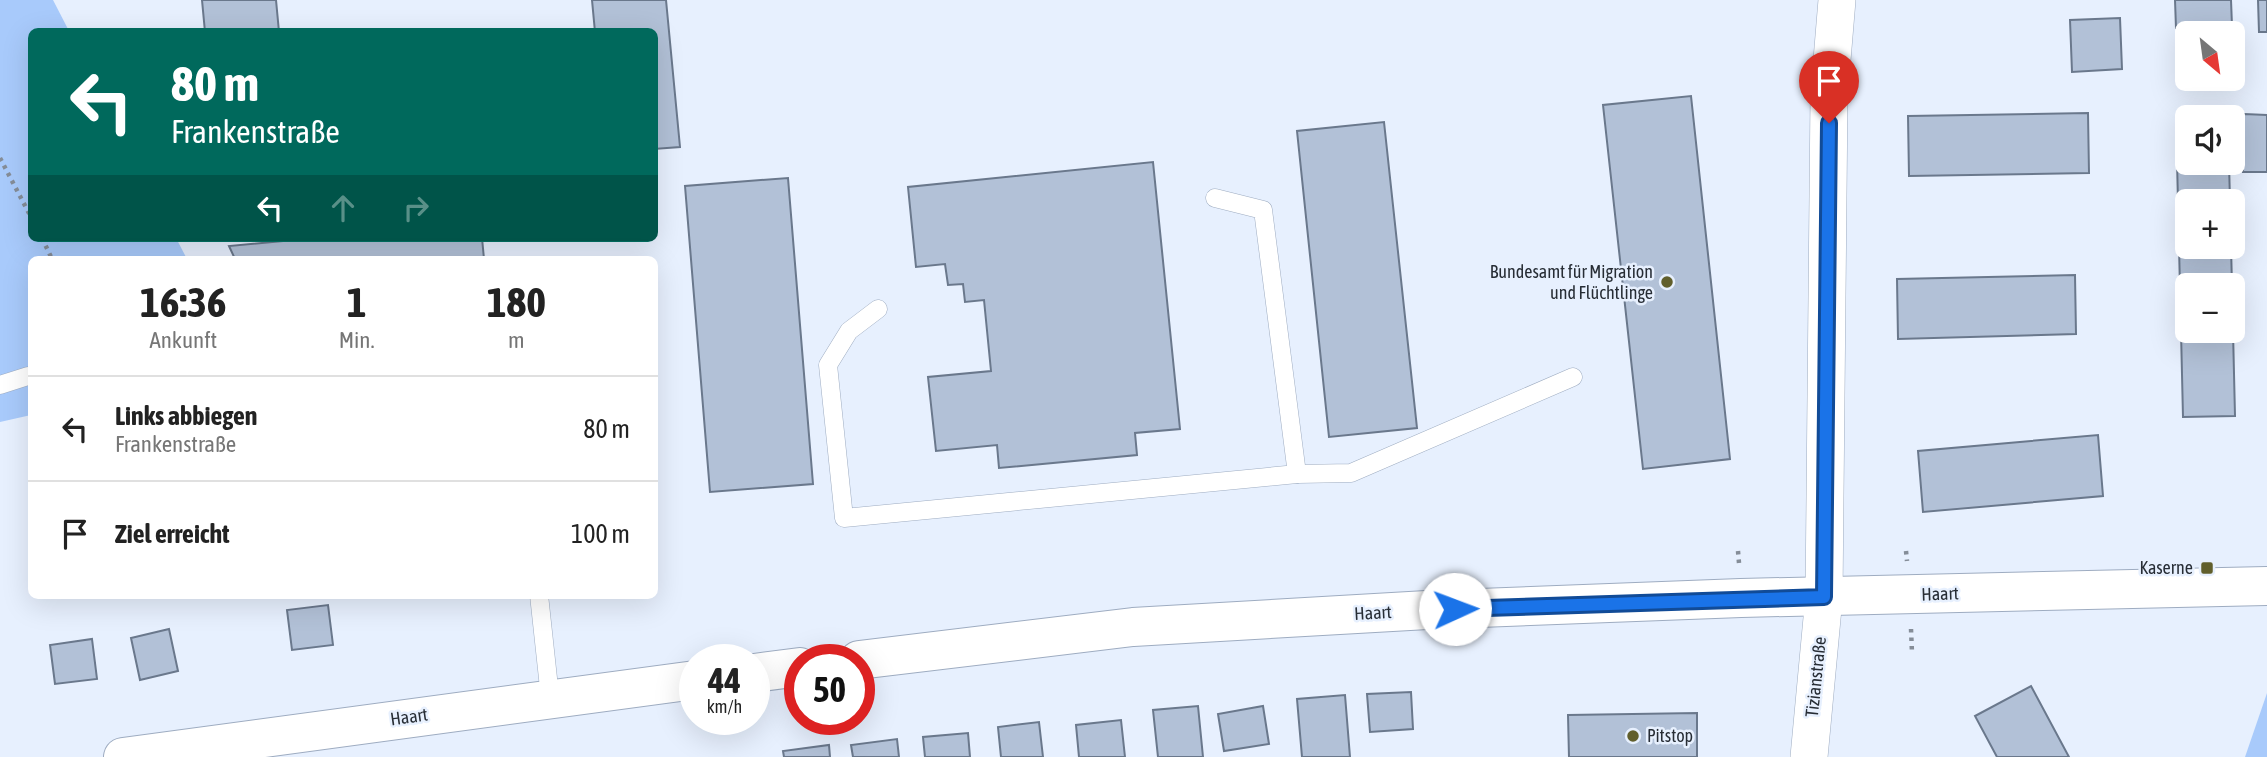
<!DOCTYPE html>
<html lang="de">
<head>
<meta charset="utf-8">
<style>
	body { margin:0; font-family:"Asap Condensed",sans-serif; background:#f2f2f2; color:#222; height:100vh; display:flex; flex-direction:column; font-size:26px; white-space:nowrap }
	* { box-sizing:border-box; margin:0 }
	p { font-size:23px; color:#767676 }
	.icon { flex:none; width:38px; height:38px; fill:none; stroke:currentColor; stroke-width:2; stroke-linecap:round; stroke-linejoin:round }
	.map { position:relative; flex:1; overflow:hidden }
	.panel { position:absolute; left:28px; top:256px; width:630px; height:343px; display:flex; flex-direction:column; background:#fff; border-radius:10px; box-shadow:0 7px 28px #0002 }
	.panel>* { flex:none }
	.hud { position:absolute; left:28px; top:28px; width:630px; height:214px; border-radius:10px; box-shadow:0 7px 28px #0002; background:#00695c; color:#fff; overflow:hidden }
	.needle { width:46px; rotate:151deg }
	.tools { position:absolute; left:2175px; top:21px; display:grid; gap:14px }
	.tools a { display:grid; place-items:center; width:70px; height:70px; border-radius:10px; background:#fff; box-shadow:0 7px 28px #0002; font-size:35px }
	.speed { position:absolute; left:679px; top:644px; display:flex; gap:14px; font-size:35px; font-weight:700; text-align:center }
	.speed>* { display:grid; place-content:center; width:91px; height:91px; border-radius:50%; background:#fff; box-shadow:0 7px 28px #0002; line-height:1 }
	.speed small { font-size:18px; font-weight:400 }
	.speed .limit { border:10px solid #d22; background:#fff; color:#111 }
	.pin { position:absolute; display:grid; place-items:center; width:60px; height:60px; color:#fff; margin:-72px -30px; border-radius:50% 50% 50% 0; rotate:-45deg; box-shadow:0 0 7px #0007 }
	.pin .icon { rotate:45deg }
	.me { position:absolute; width:77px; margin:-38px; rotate:88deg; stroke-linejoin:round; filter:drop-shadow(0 0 5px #0008) }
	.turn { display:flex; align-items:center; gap:24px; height:147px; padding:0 28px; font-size:32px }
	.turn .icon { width:91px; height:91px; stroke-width:2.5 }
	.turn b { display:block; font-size:49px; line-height:60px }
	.lanes { display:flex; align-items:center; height:66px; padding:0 28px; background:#0003; justify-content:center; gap:35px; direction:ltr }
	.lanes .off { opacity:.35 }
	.eta { display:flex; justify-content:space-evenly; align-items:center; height:119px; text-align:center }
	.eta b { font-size:42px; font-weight:700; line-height:49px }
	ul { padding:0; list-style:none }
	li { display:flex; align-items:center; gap:21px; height:105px; padding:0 28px; border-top:2px solid #e0e0e0 }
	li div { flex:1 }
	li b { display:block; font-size:26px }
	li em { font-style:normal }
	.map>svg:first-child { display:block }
	.green { fill:#a8cafb }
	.building { fill:#b2c1d7; stroke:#6a788c; stroke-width:2 }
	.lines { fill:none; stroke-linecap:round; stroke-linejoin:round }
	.service-casing { stroke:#9eacc1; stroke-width:19 }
	.minor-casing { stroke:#9eacc1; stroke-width:38 }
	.secondary-casing { stroke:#9eacc1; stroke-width:40 }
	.path { stroke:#858d98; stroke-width:4.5; stroke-dasharray:3.5 5; stroke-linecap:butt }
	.service { stroke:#fff; stroke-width:18 }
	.minor { stroke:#fff; stroke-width:37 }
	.secondary { stroke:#fff; stroke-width:38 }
	.route-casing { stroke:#114b97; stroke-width:18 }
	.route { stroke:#1a73e8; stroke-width:12 }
	.poi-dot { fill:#615f2c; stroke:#e7f0fe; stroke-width:2.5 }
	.labels { text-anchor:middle; stroke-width:5; stroke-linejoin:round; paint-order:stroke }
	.poi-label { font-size:18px; fill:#272d35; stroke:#e7f0fe; text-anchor:end }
	.street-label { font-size:18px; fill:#272d35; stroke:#e7f0fe }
</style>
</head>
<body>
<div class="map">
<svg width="2267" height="757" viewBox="0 0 2267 757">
	<rect width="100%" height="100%" fill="#e7f0fe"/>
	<g class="green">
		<path d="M0 0H53L69 31 32 32V238H176L187 259H32L31 415 0 422Z"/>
		<path d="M2267 693V757H2245Z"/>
	</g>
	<g class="building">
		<path d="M202 0H276L279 32H205Z"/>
		<path d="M592 0H666L680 147 654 149V32H595Z"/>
		<path d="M2175 0H2231L2232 26 2176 28Z"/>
		<path d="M2258 0H2267V32H2259Z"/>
		<path d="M2120 18 2122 69 2072 72 2070 20Z"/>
		<path d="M1691 96 1730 459 1643 469 1603 105Z"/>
		<path d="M2088 113 2089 173 1909 176 1908 116Z"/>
		<path d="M2244 114 2267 115V172H2243Z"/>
		<path d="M1384 122 1417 428 1329 437 1297 131Z"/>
		<path d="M2177 160 2229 163 2230 201H2188V247H2231L2232 285H2188V331H2233L2235 416 2183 417Z"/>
		<path d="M1153 162 1180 429 1135 433 1137 455 999 468 997 445 936 451 928 377 991 371 984 300 965 302 963 284 948 285 945 264 916 267 908 187Z"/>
		<path d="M788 178 813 484 710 492 685 186Z"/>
		<path d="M315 238H482L484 259H235L229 246Z"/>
		<path d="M2075 275 2076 334 1898 339 1897 279Z"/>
		<path d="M2098 435 2103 496 1923 512 1918 451Z"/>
		<path d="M328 605 333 645 292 650 287 610Z"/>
		<path d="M169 629 178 671 140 680 131 638Z"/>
		<path d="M92 639 97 679 55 684 50 645Z"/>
		<path d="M2031 686 2069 757H1997L1975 716Z"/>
		<path d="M1411 692 1413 729 1370 732 1367 694Z"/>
		<path d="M1345 695 1350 757H1302L1297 699Z"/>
		<path d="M1198 706 1203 757H1158L1153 710Z"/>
		<path d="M1263 706 1269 744 1224 751 1218 714Z"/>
		<path d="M1697 713V757H1569L1568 715Z"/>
		<path d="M1121 720 1125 757H1079L1076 725Z"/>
		<path d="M1039 722 1043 757H1001L998 727Z"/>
		<path d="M968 733 970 757H925L923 737Z"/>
		<path d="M897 739 899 757H853L851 745Z"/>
		<path d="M829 745 830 757H784L783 751Z"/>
	</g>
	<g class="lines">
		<defs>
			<g id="service">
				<path d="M1215 198 1263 210 1297 474"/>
				<path d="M878 309 849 331 828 365 844 518 1297 474 1351 473 1573 377"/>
				<path d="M0 385 28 376"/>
				<path d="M539 595 550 697"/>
			</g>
			<path id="minor" d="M1809 757 1824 597 1829 96 1837 0"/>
			<g id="secondary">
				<path d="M859 660 1133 627 1427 610 1741 598 2267 586"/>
				<path d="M754 673 800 667"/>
				<path d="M123 757 695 680"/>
			</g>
		</defs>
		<use href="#service" class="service-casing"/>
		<use href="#minor" class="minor-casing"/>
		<use href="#secondary" class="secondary-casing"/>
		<g class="path">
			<path d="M0 158 32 219"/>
			<path d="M42 238 52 259"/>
			<path d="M1738 551 1739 563"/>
			<path d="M1906 551 1907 561"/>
			<path d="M1911 629 1912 653"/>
		</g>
		<use href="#service" class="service"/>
		<use href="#minor" class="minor"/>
		<use href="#secondary" class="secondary"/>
	</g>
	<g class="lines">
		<defs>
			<path id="route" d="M1455 609 1824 597 1829 123"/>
		</defs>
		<use href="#route" class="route-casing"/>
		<use href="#route" class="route"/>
	</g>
	<g class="poi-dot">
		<circle cx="1667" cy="282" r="7"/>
		<rect x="2200" y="561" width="14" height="14" rx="3.5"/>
		<circle cx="1633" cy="736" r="7"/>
	</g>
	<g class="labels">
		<g class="poi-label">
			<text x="1653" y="278">Bundesamt für Migration<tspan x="1653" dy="21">und Flüchtlinge</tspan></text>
			<text x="2193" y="574">Kaserne</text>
			<text x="1647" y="742" text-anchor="start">Pitstop</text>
		</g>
		<g class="street-label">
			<text transform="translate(1940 594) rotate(-2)" y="6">Haart</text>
			<text transform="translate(1373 613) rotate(-3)" y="6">Haart</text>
			<text transform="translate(1816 677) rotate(-84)" y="6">Tizianstraße</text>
			<text transform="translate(409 717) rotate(-8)" y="6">Haart</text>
		</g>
	</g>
</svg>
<div class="tools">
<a><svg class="needle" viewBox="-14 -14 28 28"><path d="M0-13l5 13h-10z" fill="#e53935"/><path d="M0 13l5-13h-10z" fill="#767676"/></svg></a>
<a><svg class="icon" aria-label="sound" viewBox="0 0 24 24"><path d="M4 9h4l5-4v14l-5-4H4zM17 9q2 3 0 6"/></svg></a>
<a>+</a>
<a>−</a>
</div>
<div class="speed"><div>44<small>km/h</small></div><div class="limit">50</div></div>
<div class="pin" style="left:1829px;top:123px;background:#d93025"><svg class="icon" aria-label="arrive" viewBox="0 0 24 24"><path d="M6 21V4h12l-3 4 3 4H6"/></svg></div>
<svg class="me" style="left:1455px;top:609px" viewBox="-20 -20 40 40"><circle r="19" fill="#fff"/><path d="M0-13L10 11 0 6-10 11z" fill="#1a73e8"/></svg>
<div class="hud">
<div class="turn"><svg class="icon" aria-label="left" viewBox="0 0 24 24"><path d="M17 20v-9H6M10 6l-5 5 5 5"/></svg><div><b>80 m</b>Frankenstraße</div></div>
<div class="lanes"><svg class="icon" aria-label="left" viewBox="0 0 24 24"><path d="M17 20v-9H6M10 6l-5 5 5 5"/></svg><svg class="icon off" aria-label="ahead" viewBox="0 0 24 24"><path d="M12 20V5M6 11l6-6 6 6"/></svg><svg class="icon off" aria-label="right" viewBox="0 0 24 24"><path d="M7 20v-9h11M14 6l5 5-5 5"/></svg></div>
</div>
<section class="panel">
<div class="eta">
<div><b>16:36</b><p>Ankunft</p></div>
<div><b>1</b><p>Min.</p></div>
<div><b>180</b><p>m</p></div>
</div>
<ul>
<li><svg class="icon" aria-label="left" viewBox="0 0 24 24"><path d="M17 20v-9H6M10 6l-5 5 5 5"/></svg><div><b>Links abbiegen</b><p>Frankenstraße</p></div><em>80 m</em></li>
<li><svg class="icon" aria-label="arrive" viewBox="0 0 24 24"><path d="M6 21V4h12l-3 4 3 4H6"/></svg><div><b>Ziel erreicht</b></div><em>100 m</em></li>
</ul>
</section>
</div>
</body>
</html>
